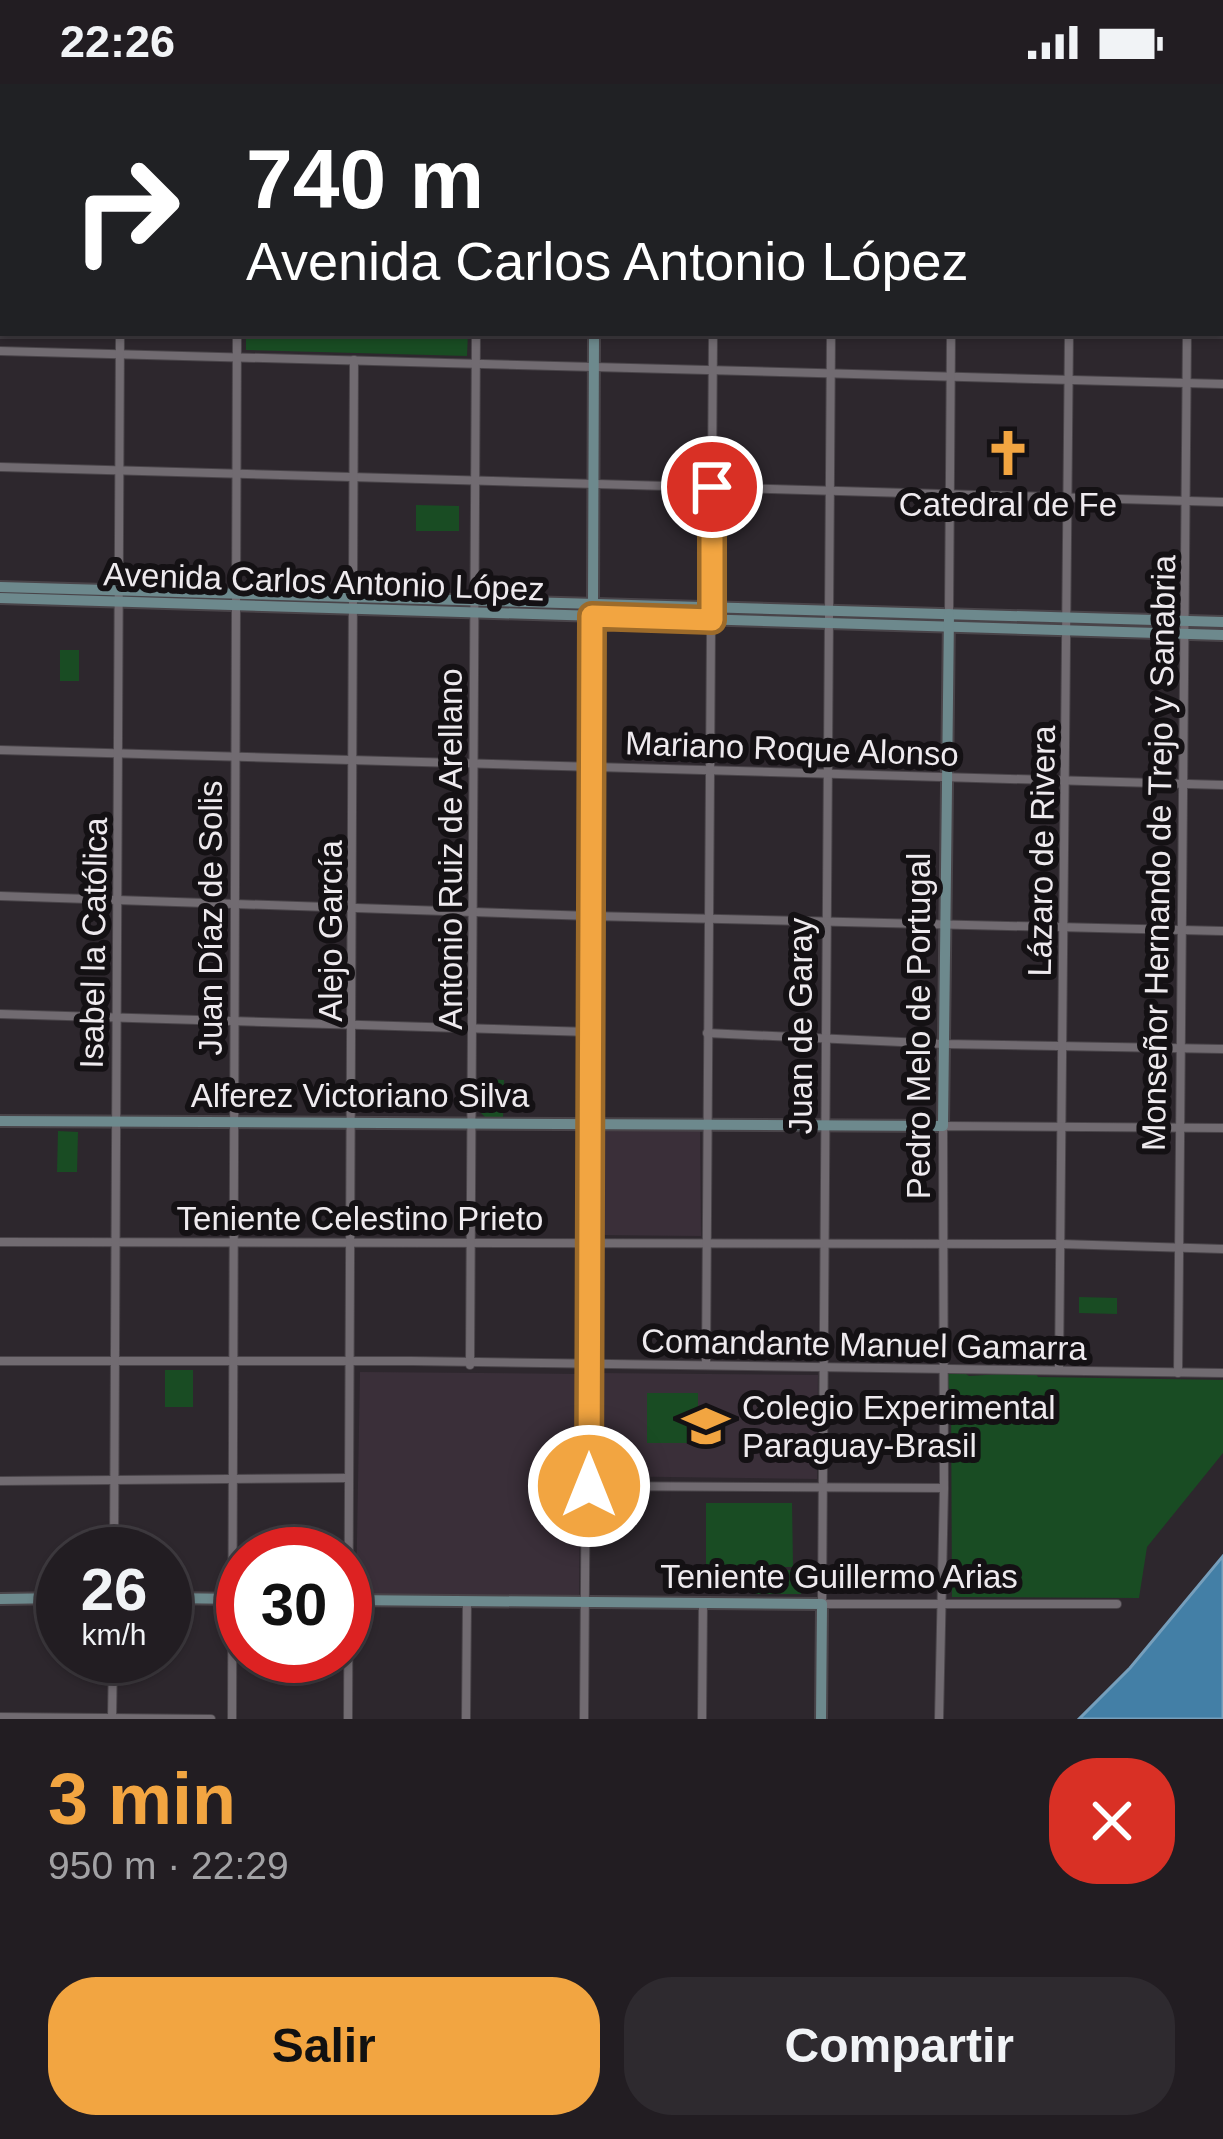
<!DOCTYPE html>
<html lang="es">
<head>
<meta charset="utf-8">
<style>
	body { margin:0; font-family:Arial,sans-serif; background:#2e2a2f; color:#f1f3f6; height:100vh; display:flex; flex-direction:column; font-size:45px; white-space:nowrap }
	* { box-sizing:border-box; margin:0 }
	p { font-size:39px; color:#a2a2a5 }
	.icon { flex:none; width:66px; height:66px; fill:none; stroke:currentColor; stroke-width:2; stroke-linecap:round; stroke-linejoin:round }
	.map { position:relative; height:1635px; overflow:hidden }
	.details { display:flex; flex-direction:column; background:#221d22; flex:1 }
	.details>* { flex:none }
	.guide { position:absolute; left:0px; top:0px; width:1224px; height:252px; box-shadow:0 3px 9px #0004,0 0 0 3px #3f3b40; background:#202124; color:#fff; overflow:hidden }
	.speed { position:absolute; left:36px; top:1443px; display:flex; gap:24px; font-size:60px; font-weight:700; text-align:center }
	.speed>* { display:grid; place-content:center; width:156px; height:156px; border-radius:50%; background:#221d22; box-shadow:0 3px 9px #0004,0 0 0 3px #3f3b40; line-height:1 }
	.speed small { font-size:30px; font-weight:400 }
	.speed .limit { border:18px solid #d22; background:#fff; color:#111 }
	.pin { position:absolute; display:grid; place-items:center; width:102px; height:102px; color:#fff; margin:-51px; border:6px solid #fff; border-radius:50%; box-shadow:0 3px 12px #0007 }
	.me { position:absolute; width:132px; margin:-66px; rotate:0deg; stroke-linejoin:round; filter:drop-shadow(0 0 9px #0008) }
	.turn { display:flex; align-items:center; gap:42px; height:252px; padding:0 48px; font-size:54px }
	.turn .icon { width:156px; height:156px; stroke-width:2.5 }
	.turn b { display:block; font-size:84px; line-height:102px }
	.round { display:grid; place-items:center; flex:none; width:126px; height:126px; border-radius:48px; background:#2e2a2f }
	.headline { display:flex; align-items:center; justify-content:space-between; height:204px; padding:0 48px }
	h1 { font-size:72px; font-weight:600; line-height:90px; color:#f2a541 }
	.cta { display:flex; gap:24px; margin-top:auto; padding:24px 48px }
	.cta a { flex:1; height:138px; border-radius:48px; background:#f2a541; color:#111; font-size:48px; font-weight:600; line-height:138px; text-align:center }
	.cta a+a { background:#2e2a2f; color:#f1f3f6 }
	.status { display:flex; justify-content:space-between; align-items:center; height:84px; padding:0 60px; background:#221d22; direction:ltr }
	.status svg { height:33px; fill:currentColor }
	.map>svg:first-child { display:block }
	.built { fill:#3a2f39 }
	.green { fill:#194c23 }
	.water { fill:#437fa6; stroke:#769fbc; stroke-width:3 }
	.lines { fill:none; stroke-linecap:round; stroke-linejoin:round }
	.street-casing { stroke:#494449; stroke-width:10 }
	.secondary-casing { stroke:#494449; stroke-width:14 }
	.street { stroke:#716b71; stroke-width:8 }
	.secondary { stroke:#6d898d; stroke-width:10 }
	.route-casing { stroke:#9d6b2a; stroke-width:30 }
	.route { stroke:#f2a541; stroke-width:21 }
	.labels { text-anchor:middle; stroke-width:12; stroke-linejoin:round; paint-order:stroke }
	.poi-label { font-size:33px; fill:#eeeaee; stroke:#141114 }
	.street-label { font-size:33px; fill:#eeeaee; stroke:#141114 }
</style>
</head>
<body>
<div class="status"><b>22:26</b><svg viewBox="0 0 49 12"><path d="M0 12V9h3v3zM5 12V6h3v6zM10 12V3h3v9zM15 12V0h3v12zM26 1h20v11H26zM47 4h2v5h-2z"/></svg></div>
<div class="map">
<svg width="1223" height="1635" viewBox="0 0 1223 1635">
	<rect width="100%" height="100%" fill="#2d272d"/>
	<g class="built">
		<path d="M597 1046H700L701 1152 597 1151Z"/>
		<path d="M360 1288 581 1290 579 1513 356 1511Z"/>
		<path d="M595 1289 818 1291 817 1395 594 1392Z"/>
	</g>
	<g class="green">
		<path d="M246 249H468L467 272 246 266Z"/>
		<path d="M416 421 459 422V447H416Z"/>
		<rect x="60" y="566" width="19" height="31"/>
		<path d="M482 995 504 996 503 1034H486L481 1029Z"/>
		<path d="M58 1047 78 1048 77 1088H57Z"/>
		<path d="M1079 1213 1117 1214V1230L1079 1229Z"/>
		<rect x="165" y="1286" width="28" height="37"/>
		<path d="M960 1286 969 1292 1035 1288 1038 1293 1223 1296V1369L1147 1463 1139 1514 952 1513 951 1307 946 1300 947 1288Z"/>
		<rect x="647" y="1309" width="51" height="50"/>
		<path d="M911 1315V1331H876V1316Z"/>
		<path d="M706 1419H792L793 1483H706Z"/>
		<rect x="755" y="1486" width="46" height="24"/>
	</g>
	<path class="water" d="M1223 1472V1635H1079L1130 1584Z"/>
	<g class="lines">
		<defs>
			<g id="street">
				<path d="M6 0 9 3"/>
				<path d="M116 0 119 3"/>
				<path d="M358 0V3"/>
				<path d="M476 0 477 3"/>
				<path d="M239 3V0"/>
				<path d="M712 3V0"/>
				<path d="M832 3V0"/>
				<path d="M954 3V0"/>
				<path d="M1071 3V0"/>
				<path d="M1189 3V0"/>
				<path d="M1221 63H1223"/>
				<path d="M0 154V63"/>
				<path d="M1221 183H1223"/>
				<path d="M831 249 822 1520H1117"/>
				<path d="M0 267 1223 300"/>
				<path d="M0 383 1223 418"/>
				<path d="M949 530 951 249"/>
				<path d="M0 666 1223 701"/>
				<path d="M0 812 591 832 1223 847"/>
				<path d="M0 930 590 948"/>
				<path d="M707 949 944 960 1223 965"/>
				<path d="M0 1158 1061 1160 1223 1165"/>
				<path d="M0 1277H412L1223 1289"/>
				<path d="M470 1281 476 249"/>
				<path d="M706 1281 713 249"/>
				<path d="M1059 1285 1069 249"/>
				<path d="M1178 1289 1187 249"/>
				<path d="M0 1397 347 1394"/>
				<path d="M589 1402 944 1404"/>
				<path d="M114 1470 120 249"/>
				<path d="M0 1633 211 1635"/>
				<path d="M112 1635 113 1572"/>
				<path d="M232 1635 237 249"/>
				<path d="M348 1635 354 276"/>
				<path d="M466 1635 467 1517"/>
				<path d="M584 1635 592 533"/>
				<path d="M702 1635 703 1519"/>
				<path d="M939 1635 944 1404 943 1042 1223 1044"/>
			</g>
			<g id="secondary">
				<path d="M147 3 156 0"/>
				<path d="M596 3V0"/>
				<path d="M0 63 3 62"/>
				<path d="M0 503 1223 538"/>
				<path d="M0 514 1223 551"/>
				<path d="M593 522 594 249"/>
				<path d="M0 1037 943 1042 949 530"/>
				<path d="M165 1514 243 1515"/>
				<path d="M0 1515 63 1514"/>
				<path d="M345 1516 822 1520 821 1635"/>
			</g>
		</defs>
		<use href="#street" class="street-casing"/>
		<use href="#secondary" class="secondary-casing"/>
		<use href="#street" class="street"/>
		<use href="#secondary" class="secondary"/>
	</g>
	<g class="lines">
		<defs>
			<path id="route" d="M589 1402 592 532 712 536V403"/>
		</defs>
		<use href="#route" class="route-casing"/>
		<use href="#route" class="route"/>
	</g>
	<defs>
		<symbol id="church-bare" viewBox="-9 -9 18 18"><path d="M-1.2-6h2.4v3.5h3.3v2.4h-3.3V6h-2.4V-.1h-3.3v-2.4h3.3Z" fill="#f2a541" stroke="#141114" stroke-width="2.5" paint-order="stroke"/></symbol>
		<symbol id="university-bare" viewBox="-9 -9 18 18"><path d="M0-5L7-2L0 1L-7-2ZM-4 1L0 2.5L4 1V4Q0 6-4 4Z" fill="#f2a541" stroke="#141114" stroke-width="2.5" paint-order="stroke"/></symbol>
	</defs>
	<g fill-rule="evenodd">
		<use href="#church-bare" x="975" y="336" width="66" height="66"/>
		<use href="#university-bare" x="673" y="1309" width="66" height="66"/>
	</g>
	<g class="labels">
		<g class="poi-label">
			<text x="1008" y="432">Catedral de Fe</text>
			<text x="742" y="1335" text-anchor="start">Colegio Experimental<tspan x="742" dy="38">Paraguay-Brasil</tspan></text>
		</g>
		<g class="street-label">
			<text transform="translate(324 497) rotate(2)" y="12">Avenida Carlos Antonio López</text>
			<text transform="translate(792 664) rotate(2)" y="12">Mariano Roque Alonso</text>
			<text transform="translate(450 765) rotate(-90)" y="12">Antonio Ruiz de Arellano</text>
			<text transform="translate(1041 767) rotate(-89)" y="12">Lázaro de Rivera</text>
			<text transform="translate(1158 769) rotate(-89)" y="12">Monseñor Hernando de Trejo y Sanabria</text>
			<text transform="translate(210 834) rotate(-90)" y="12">Juan Díaz de Solis</text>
			<text transform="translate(330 847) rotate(-90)" y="12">Alejo García</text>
			<text transform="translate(93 859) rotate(-89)" y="12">Isabel la Católica</text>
			<text transform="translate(800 942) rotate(-90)" y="12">Juan de Garay</text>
			<text transform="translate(918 942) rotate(-90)" y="12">Pedro Melo de Portugal</text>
			<text x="360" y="1023">Alferez Victoriano Silva</text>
			<text x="360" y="1146">Teniente Celestino Prieto</text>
			<text transform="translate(864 1260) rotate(1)" y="12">Comandante Manuel Gamarra</text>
			<text x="839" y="1504">Teniente Guillermo Arias</text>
		</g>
	</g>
</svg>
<div class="speed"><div>26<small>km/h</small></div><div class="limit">30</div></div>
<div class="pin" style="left:712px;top:403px;background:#d93025"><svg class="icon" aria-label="arrive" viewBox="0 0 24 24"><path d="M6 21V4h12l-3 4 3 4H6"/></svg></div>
<svg class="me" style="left:589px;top:1402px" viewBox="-20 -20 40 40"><circle r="17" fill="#f2a541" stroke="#fff" stroke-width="3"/><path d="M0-11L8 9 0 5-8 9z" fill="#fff"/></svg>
<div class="guide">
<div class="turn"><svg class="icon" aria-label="right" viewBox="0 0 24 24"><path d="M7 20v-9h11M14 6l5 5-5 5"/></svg><div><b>740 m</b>Avenida Carlos Antonio López</div></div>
</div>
</div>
<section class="details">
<div class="headline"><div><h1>3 min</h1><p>950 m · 22:29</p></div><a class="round" style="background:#d93025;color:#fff"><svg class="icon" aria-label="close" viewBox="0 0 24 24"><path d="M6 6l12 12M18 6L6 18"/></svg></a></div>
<div class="cta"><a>Salir</a><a>Compartir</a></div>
</section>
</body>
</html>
